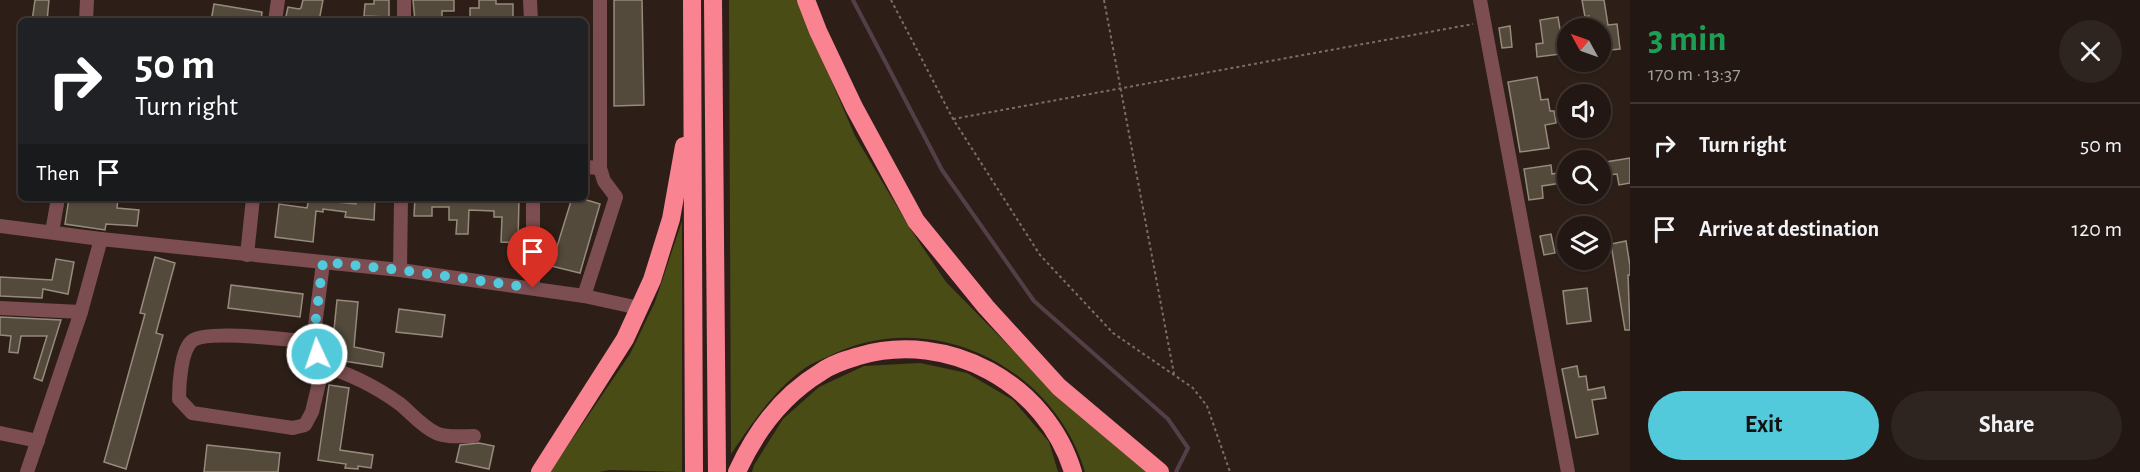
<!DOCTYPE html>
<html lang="en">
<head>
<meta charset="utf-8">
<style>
	body { margin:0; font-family:"Alegreya Sans",sans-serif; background:#2e2420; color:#f1f3f6; height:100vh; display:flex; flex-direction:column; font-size:22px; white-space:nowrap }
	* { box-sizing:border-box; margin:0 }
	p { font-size:20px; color:#a29f9f }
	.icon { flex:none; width:33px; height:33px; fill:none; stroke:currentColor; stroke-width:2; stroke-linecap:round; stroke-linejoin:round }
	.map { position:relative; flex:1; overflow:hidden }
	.details { display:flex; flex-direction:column; background:#221712; width:510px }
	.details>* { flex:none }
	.banner { position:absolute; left:18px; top:18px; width:570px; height:183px; border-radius:9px; box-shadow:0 2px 4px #0004,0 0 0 2px #3f3632; background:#202124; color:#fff; overflow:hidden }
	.needle { width:39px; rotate:310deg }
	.fabs { position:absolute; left:1557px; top:18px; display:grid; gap:12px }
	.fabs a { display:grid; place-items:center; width:54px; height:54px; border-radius:50%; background:#221712; box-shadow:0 2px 4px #0004,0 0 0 2px #3f3632; font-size:30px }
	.pin { position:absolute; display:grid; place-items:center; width:51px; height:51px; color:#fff; margin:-62px -26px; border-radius:50% 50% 50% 0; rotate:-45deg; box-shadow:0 0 6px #0007 }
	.pin .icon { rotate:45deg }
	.me { position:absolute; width:66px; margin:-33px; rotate:357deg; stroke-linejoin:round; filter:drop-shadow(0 0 4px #0008) }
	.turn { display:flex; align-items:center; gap:21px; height:126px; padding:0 18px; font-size:27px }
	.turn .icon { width:78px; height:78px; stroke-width:2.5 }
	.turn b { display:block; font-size:42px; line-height:51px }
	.then { display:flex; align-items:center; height:57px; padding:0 18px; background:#0003; gap:12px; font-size:22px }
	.round { display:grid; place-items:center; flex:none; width:63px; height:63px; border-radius:32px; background:#2e2420 }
	.head { display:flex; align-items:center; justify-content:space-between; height:102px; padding:0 18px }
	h1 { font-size:36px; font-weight:700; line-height:45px; color:#1e9e55 }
	.primary-button { display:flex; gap:12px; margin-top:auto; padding:12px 18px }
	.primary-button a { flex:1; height:69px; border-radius:36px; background:#53cadc; color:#111; font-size:24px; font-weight:700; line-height:69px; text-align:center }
	.primary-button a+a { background:#2e2420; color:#f1f3f6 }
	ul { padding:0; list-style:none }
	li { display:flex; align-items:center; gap:18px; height:84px; padding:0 18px; border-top:2px solid #3f3632 }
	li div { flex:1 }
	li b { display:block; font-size:22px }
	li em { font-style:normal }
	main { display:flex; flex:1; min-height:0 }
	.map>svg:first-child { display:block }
	.green { fill:#4a4c15 }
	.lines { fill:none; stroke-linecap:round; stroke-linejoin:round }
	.stream { stroke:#543f49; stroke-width:4 }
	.building { fill:#534a3b; stroke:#968b7b; stroke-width:1.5 }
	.path { stroke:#7a6e68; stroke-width:2; stroke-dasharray:3 3; stroke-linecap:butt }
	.minor { stroke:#7c4d51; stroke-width:14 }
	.highway { stroke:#f98391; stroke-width:18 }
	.route { stroke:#53cadc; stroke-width:10; stroke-dasharray:0 18 }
</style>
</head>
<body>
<main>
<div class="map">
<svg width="1630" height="472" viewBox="0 0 1630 472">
	<rect width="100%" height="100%" fill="#2d1f18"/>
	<g class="green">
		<path d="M729 0H797L855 136 911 230 946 282 1053 391 1149 472H1085C1054 366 930 305 829 356 821 360 812 363 805 368 774 390 752 423 731 454Z"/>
		<path d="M682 221V472L609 470 599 472H550L630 354 655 302Z"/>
		<path d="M920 363 967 373 1013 400 1049 442 1058 472H752L754 465 783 419 819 387 864 366Z"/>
	</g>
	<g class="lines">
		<path class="stream" d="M853 0 942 170 1034 301 1168 419 1188 448 1176 472"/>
	</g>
	<g class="building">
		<path d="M35 0H49L47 21H32Z"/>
		<path d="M303 0H323L319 21 308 19 307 21H285L288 7 299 9 301 8Z"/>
		<path d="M374 0H389V17L364 16 365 4H374Z"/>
		<path d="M413 0H454V11H442V21H415Z"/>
		<path d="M479 0H496V4H513V21H470V8H479Z"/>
		<path d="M614 0H642L644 105 614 106Z"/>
		<path d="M1582 0H1604L1608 25 1617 24 1620 49 1600 51V28H1590L1589 16 1585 17Z"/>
		<path d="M214 4 262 12 261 21H211Z"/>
		<path d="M1558 17 1562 41 1568 40V53L1537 57 1536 44 1543 43 1540 20Z"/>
		<path d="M1510 26 1512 47 1502 48 1499 28Z"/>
		<path d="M1537 77 1541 100 1548 99 1550 111H1554L1556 123 1545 125 1549 148 1520 152 1508 82Z"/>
		<path d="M1630 158V183L1619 185 1617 174 1600 176V163Z"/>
		<path d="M1551 165 1552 174 1568 171V182L1542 186 1543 198 1529 200 1524 169Z"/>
		<path d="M69 198H118L117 208 139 210 137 226 106 224 105 230 65 224Z"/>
		<path d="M309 198H330V201L336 202 356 204V198H375L374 220 345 217 346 212 323 209V212L316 211 313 242 275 237 279 204 307 208Z"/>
		<path d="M415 198H519L518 243 501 242 502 217H494V211L469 210 468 234H456L457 220H449V207H432V216H414Z"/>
		<path d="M572 198H580L600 204 580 273 551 266Z"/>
		<path d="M1551 234 1555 253 1544 255 1540 236Z"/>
		<path d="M1626 241 1630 266V275H1628L1630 330H1625L1611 244Z"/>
		<path d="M155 257 175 263 156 333 163 335 126 469 104 462 145 314 140 313Z"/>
		<path d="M56 259 74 262 68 294 43 289 42 298 0 296V277L52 280Z"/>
		<path d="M231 285 303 294 300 317 228 308Z"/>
		<path d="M1587 288 1591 321 1567 324 1563 291Z"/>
		<path d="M337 300 358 302 354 347 384 353 382 367 331 359Z"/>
		<path d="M399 309 445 315 442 337 396 332Z"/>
		<path d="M0 317 61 320 42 381 34 378 47 336H21L18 353 9 352 11 336 0 335Z"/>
		<path d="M1577 366 1579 377 1586 376 1588 390 1604 387 1606 398 1592 400 1598 434 1576 438 1562 369Z"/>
		<path d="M329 385 349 388 340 450 373 455 371 468 358 466V469L345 468 346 464 318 460Z"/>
		<path d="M479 443 494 446 489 469 456 462 460 445Z"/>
		<path d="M207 445 280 453 278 472H204Z"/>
	</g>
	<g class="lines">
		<g class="path">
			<path d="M891 0 953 119 1040 255 1113 333 1193 388 1207 406 1230 472"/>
			<path d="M1104 0 1174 374"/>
			<path d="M953 119 1473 24"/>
		</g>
		<g class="minor">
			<path d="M530 0 531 21"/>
			<path d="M1480 0 1568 472"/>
			<path d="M86 21 87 0"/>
			<path d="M275 21 278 0"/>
			<path d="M404 21V0"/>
			<path d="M585 167 600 168"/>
			<path d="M0 226 101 239"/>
			<path d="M52 232 58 198"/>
			<path d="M247 255 253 198"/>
			<path d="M400 270 401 198"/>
			<path d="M533 288V198"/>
			<path d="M584 296 616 197 604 181 600 168V0"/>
			<path d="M0 308 81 312"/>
			<path d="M313 342C291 340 206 329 192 341 181 350 179 384 179 399L192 413 293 428 305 425 312 412 319 383 320 365 313 342 323 263"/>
			<path d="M320 365C349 373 375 386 400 404 411 413 423 427 436 433 447 438 462 436 474 436"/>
			<path d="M0 433 38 441"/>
			<path d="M27 472 81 312 101 239 400 270 584 296 639 308"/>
		</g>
		<g class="highway">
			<path d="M692 0 694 472"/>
			<path d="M713 0 717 472"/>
			<path d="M806 0 818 31 854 107 916 221 986 307 1059 387 1160 472"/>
			<path d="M540 472 625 339 652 280 671 219 684 146"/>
			<path d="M737 472C755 432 783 395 821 372 832 364 846 360 859 356 948 330 1046 383 1073 472"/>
		</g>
	</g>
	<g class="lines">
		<path class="route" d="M317 354 313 342 323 262 400 270 533 288"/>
	</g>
</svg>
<div class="fabs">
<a><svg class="needle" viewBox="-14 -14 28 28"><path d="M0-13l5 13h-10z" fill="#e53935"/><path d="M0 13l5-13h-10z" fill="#a29f9f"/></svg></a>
<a><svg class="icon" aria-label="sound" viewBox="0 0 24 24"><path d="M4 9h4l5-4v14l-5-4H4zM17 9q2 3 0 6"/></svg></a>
<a><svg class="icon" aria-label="search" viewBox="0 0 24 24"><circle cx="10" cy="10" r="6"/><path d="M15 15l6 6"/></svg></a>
<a><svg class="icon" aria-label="layers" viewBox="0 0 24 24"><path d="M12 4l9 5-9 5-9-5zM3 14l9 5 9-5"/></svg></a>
</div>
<div class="pin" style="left:533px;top:288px;background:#d93025"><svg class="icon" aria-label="arrive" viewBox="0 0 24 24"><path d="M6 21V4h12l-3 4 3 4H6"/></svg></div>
<svg class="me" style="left:317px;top:354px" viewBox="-20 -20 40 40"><circle r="17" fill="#53cadc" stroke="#fff" stroke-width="3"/><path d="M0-11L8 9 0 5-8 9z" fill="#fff"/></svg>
<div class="banner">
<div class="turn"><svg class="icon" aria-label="right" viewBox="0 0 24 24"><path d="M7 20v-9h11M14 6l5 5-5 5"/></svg><div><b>50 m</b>Turn right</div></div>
<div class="then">Then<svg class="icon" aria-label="arrive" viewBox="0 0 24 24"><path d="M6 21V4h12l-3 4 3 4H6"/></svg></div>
</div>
</div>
<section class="details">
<div class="head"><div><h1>3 min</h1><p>170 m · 13:37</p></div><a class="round"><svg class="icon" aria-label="close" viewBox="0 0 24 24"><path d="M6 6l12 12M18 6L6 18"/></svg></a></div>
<ul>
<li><svg class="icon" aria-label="right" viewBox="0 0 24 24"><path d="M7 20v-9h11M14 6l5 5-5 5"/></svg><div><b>Turn right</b></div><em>50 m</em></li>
<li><svg class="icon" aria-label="arrive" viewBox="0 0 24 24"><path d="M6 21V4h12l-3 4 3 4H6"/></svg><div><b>Arrive at destination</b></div><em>120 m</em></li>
</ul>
<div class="primary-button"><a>Exit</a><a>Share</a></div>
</section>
</main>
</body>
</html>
